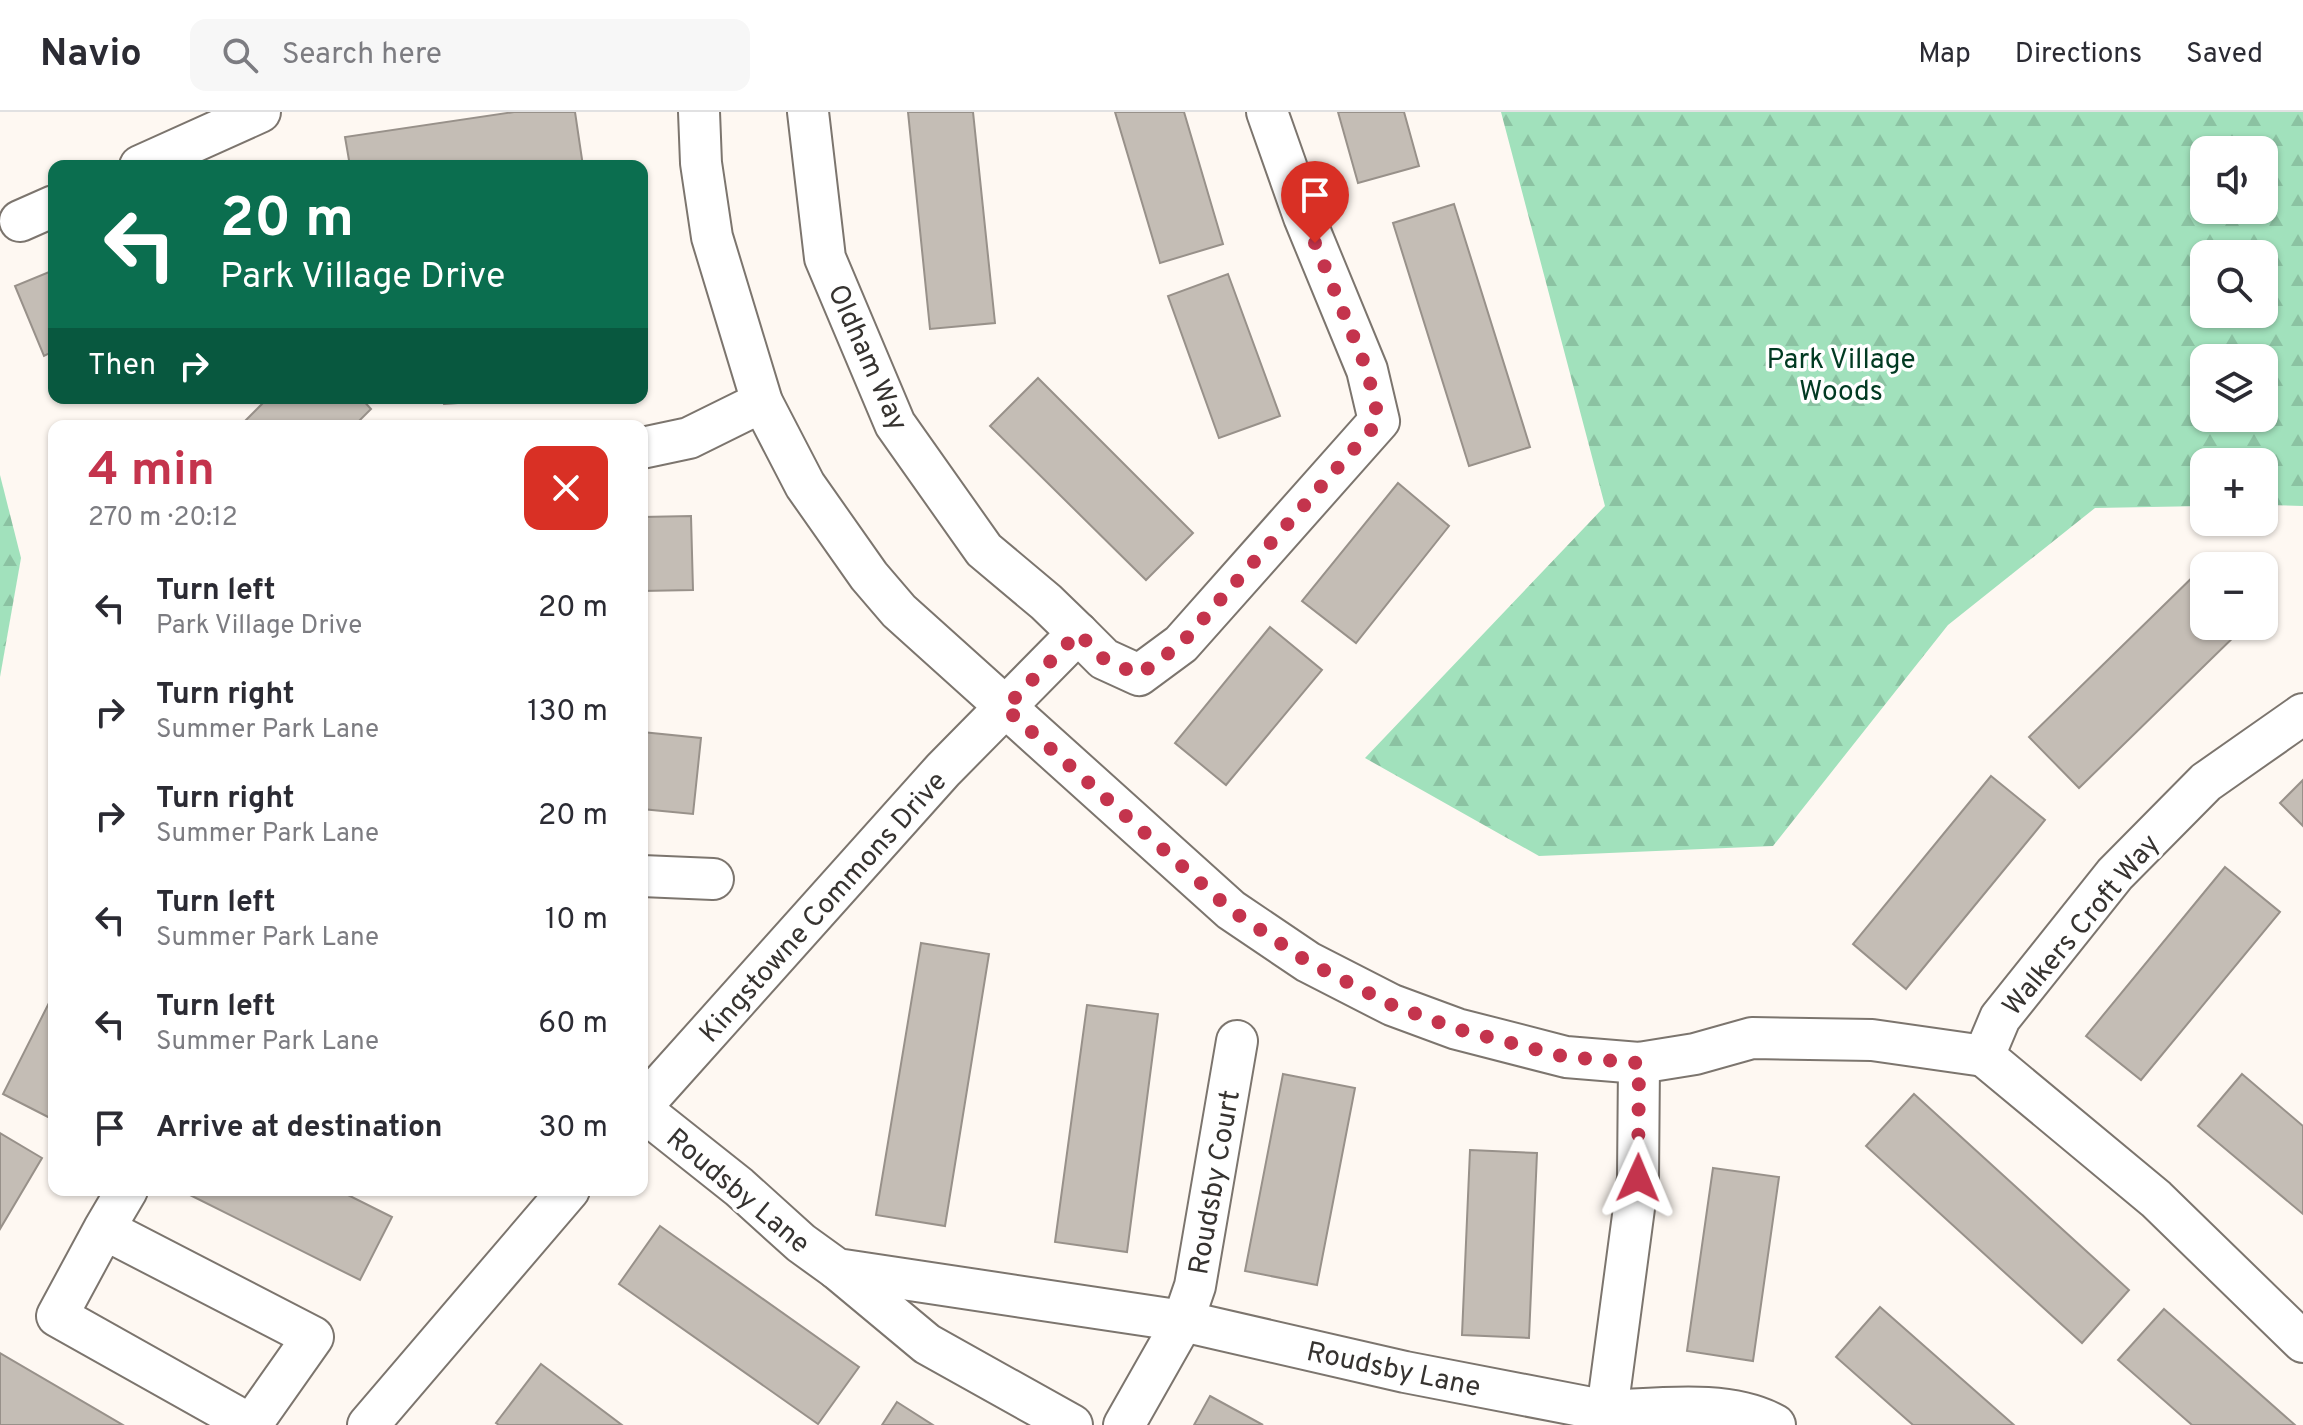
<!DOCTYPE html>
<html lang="en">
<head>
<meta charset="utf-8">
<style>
	body { margin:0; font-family:Overpass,sans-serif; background:#f7f7f7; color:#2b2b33; height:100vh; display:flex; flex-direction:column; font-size:30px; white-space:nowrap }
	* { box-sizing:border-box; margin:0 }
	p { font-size:26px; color:#7c7c81 }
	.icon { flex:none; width:44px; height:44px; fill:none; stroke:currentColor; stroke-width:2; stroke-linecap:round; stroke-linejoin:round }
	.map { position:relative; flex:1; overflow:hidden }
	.side { position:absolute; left:48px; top:308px; width:600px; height:776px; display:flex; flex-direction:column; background:#fff; border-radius:16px; box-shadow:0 2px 6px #0004 }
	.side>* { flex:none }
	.top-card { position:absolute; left:48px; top:48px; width:600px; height:244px; border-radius:16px; box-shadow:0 2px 6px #0004; background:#0b6e4f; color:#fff; overflow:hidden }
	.tools { position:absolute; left:2190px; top:24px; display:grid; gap:16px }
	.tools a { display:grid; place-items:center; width:88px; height:88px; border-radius:16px; background:#fff; box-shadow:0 2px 6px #0004; font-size:40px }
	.pin { position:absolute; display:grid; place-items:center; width:68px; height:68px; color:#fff; margin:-82px -34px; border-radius:50% 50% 50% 0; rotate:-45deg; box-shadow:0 0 8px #0007 }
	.pin .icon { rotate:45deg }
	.me { position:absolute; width:88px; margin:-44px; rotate:1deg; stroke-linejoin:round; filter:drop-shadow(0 0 6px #0008) }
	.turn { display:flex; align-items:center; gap:28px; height:168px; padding:0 40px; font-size:36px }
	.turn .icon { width:104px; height:104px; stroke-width:2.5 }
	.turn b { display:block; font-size:56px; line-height:68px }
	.then { display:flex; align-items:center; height:76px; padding:0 40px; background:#0003; gap:16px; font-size:30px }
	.round { display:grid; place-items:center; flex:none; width:84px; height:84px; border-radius:16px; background:#f7f7f7 }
	.head { display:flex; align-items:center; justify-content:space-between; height:136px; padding:0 40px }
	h1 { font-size:48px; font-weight:700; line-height:60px; color:#c4344d }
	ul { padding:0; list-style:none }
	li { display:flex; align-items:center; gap:24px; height:104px; padding:0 40px }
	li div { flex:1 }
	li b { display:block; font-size:30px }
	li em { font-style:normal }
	header { display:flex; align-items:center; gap:48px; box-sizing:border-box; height:112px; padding:0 40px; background:#fff; border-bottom:2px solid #e1e1e2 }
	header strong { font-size:38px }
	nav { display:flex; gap:44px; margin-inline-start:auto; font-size:28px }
	.search { width:560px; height:72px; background:#f7f7f7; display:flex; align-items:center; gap:20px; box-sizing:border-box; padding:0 28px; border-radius:16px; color:#7c7c81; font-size:30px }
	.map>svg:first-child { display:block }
	.forest { fill:url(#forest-firs); fill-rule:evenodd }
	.building { fill:#c4bdb5; stroke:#98918a; stroke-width:2 }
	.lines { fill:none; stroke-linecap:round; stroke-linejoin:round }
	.minor-casing { stroke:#7c756e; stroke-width:44 }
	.minor { stroke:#fff; stroke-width:40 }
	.route { stroke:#c4344d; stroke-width:14; stroke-dasharray:0 25.2 }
	.labels { text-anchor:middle; stroke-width:7; stroke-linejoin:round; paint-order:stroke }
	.street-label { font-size:28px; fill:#363330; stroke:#fff }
	.park-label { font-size:28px; fill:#013a22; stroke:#fff }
</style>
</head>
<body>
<header>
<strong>Navio</strong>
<div class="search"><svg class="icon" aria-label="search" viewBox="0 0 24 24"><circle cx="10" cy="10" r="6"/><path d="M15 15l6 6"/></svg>Search here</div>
<nav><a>Map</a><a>Directions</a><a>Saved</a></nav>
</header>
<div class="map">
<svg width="2303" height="1313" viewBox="0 0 2303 1313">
	<defs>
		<pattern id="forest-firs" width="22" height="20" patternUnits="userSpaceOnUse" patternTransform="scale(2)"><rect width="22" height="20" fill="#a1e1bc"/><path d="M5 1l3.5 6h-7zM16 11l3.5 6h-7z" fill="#8bc2a2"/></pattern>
	</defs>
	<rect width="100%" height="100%" fill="#fef8f2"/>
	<g class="forest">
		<path d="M1501 0H2303V394L2264 393V350H2204V394L2095 396 1948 513 1773 734 1539 744 1365 646 1605 394ZM2204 38H2264V98H2204ZM2204 142H2264V202H2204ZM2204 246H2264V306H2204Z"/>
		<path d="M0 363 21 446 0 565Z"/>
	</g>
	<g class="building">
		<path d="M514 0H575L583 54H350L345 25Z"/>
		<path d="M908 0H973L995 211 930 217Z"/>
		<path d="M1115 0H1184L1223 132 1160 151Z"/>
		<path d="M1338 0H1404L1419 54 1358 71Z"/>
		<path d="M1454 92 1530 335 1469 354 1393 111Z"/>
		<path d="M54 158V239L44 244 15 174Z"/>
		<path d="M1228 162 1280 304 1219 326 1168 184Z"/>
		<path d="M1038 266 1193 421 1146 468 990 314Z"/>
		<path d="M268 286H361L371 297 354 314H240Z"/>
		<path d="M443 286H534L444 292Z"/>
		<path d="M1398 371 1449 414 1356 531 1302 489Z"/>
		<path d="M691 404 693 478 642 479V405Z"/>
		<path d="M2204 454V514H2245L2079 676 2029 625Z"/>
		<path d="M1270 515 1322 558 1226 673 1175 631Z"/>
		<path d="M642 620 701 626 693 702 642 697Z"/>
		<path d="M1991 664 2045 708 1906 877 1853 832Z"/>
		<path d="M2303 668V714L2280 691Z"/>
		<path d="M2225 755 2280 800 2141 968 2086 924Z"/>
		<path d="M921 831 989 842 945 1114 876 1103Z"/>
		<path d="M54 881V1008L3 982Z"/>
		<path d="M1087 893 1158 902 1127 1140 1055 1130Z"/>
		<path d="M1283 962 1355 976 1317 1173 1245 1159Z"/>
		<path d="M2242 962 2303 1014V1102L2198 1014Z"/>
		<path d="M1914 982 2129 1178 2082 1231 1866 1034Z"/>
		<path d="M0 1021 42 1046 0 1117Z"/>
		<path d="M1470 1038 1537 1041 1529 1226 1462 1223Z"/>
		<path d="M1713 1056 1779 1065 1753 1249 1687 1239Z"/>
		<path d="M180 1078H338L392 1105 360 1168Z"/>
		<path d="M660 1114 859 1255 818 1312 619 1172Z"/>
		<path d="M1880 1195 2014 1313H1913L1836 1245Z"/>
		<path d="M2164 1197 2295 1313H2192L2118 1248Z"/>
		<path d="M0 1241 123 1313H0Z"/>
		<path d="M541 1252 622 1313H499L496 1311Z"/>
		<path d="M1210 1284 1263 1313H1194Z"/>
		<path d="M897 1290 933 1313H882Z"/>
	</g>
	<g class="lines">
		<defs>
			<g id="minor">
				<path d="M699 0 701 51 712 125 762 290 805 373 869 464 899 499 1231 798 1308 850 1392 893 1457 917 1566 945 1639 951 1695 942 1752 926 1872 928 1984 944"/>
				<path d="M808 0 825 146 895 312 984 438 1046 490 1078 521"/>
				<path d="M140 54 260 0"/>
				<path d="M20 109 54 94"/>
				<path d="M642 336 689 326 762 290"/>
				<path d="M2303 602 2206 670 2115 762 2000 906 1984 944 2156 1087 2303 1230"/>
				<path d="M642 764 713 767"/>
				<path d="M642 994 943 658 1078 521 1104 547 1139 563 1181 532 1379 309 1367 258 1304 105 1267 0"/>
				<path d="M642 998 739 1075 801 1131 837 1157 1183 1209 1405 1260 1607 1299 1638 1066 1639 951"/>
				<path d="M104 1117 57 1204 251 1313 313 1225 104 1117 127 1078"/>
				<path d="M837 1157 927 1232 1072 1313"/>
				<path d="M368 1313 569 1078"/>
				<path d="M1124 1313 1183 1209 1195 1174 1237 929"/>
				<path d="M1603 1313 1607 1299C1658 1297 1729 1287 1775 1313"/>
			</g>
		</defs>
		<use href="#minor" class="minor-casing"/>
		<use href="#minor" class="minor"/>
	</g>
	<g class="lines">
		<path class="route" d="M1315 131 1367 258 1379 309 1181 532 1139 563 1104 547 1078 521 1005 596 1231 798 1308 850 1392 893 1457 917 1566 945 1639 951 1638 1066"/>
	</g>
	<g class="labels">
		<g class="street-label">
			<text transform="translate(869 245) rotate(66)" y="10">Oldham Way</text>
			<text transform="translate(822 794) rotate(-48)" y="10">Kingstowne Commons Drive</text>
			<text transform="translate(2080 812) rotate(-50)" y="10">Walkers Croft Way</text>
			<text transform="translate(1213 1070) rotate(-80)" y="10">Roudsby Court</text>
			<text transform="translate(739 1078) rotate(40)" y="10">Roudsby Lane</text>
			<text transform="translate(1394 1256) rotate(12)" y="10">Roudsby Lane</text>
		</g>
		<g class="park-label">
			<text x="1841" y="256">Park Village<tspan x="1841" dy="32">Woods</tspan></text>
		</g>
	</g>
</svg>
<div class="tools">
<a><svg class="icon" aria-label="sound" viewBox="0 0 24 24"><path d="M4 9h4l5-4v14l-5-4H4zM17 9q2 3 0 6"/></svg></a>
<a><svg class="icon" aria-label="search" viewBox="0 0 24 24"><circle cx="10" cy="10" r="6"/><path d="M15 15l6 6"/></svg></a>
<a><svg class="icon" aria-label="layers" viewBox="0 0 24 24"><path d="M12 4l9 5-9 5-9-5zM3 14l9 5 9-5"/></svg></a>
<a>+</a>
<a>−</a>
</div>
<div class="pin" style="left:1315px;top:131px;background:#d93025"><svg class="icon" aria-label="arrive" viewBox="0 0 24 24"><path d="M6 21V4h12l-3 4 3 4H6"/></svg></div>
<svg class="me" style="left:1638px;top:1066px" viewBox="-20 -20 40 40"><path d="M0-17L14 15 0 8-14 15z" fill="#c4344d" stroke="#fff" stroke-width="4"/></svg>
<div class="top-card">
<div class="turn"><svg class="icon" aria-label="left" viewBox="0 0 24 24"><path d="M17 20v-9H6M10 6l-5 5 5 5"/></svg><div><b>20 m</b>Park Village Drive</div></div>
<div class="then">Then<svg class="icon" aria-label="right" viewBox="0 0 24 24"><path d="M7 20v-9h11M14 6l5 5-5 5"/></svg></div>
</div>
<section class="side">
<div class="head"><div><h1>4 min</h1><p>270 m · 20:12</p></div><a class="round" style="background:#d93025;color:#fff"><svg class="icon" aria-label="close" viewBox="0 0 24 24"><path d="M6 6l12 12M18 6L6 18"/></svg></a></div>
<ul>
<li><svg class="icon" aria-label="left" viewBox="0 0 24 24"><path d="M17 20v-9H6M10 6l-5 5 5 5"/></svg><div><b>Turn left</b><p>Park Village Drive</p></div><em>20 m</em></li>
<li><svg class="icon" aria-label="right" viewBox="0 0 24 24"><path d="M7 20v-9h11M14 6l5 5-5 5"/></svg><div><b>Turn right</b><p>Summer Park Lane</p></div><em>130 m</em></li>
<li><svg class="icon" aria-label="right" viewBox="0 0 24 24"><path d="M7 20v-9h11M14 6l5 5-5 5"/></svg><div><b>Turn right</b><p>Summer Park Lane</p></div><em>20 m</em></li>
<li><svg class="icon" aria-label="left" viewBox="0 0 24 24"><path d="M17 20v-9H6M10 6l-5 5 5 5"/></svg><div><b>Turn left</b><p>Summer Park Lane</p></div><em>10 m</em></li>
<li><svg class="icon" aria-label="left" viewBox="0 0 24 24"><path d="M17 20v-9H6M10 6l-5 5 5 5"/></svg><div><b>Turn left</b><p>Summer Park Lane</p></div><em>60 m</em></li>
<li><svg class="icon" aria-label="arrive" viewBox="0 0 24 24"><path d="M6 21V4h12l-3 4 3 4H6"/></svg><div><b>Arrive at destination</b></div><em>30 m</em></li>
</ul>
</section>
</div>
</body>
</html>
